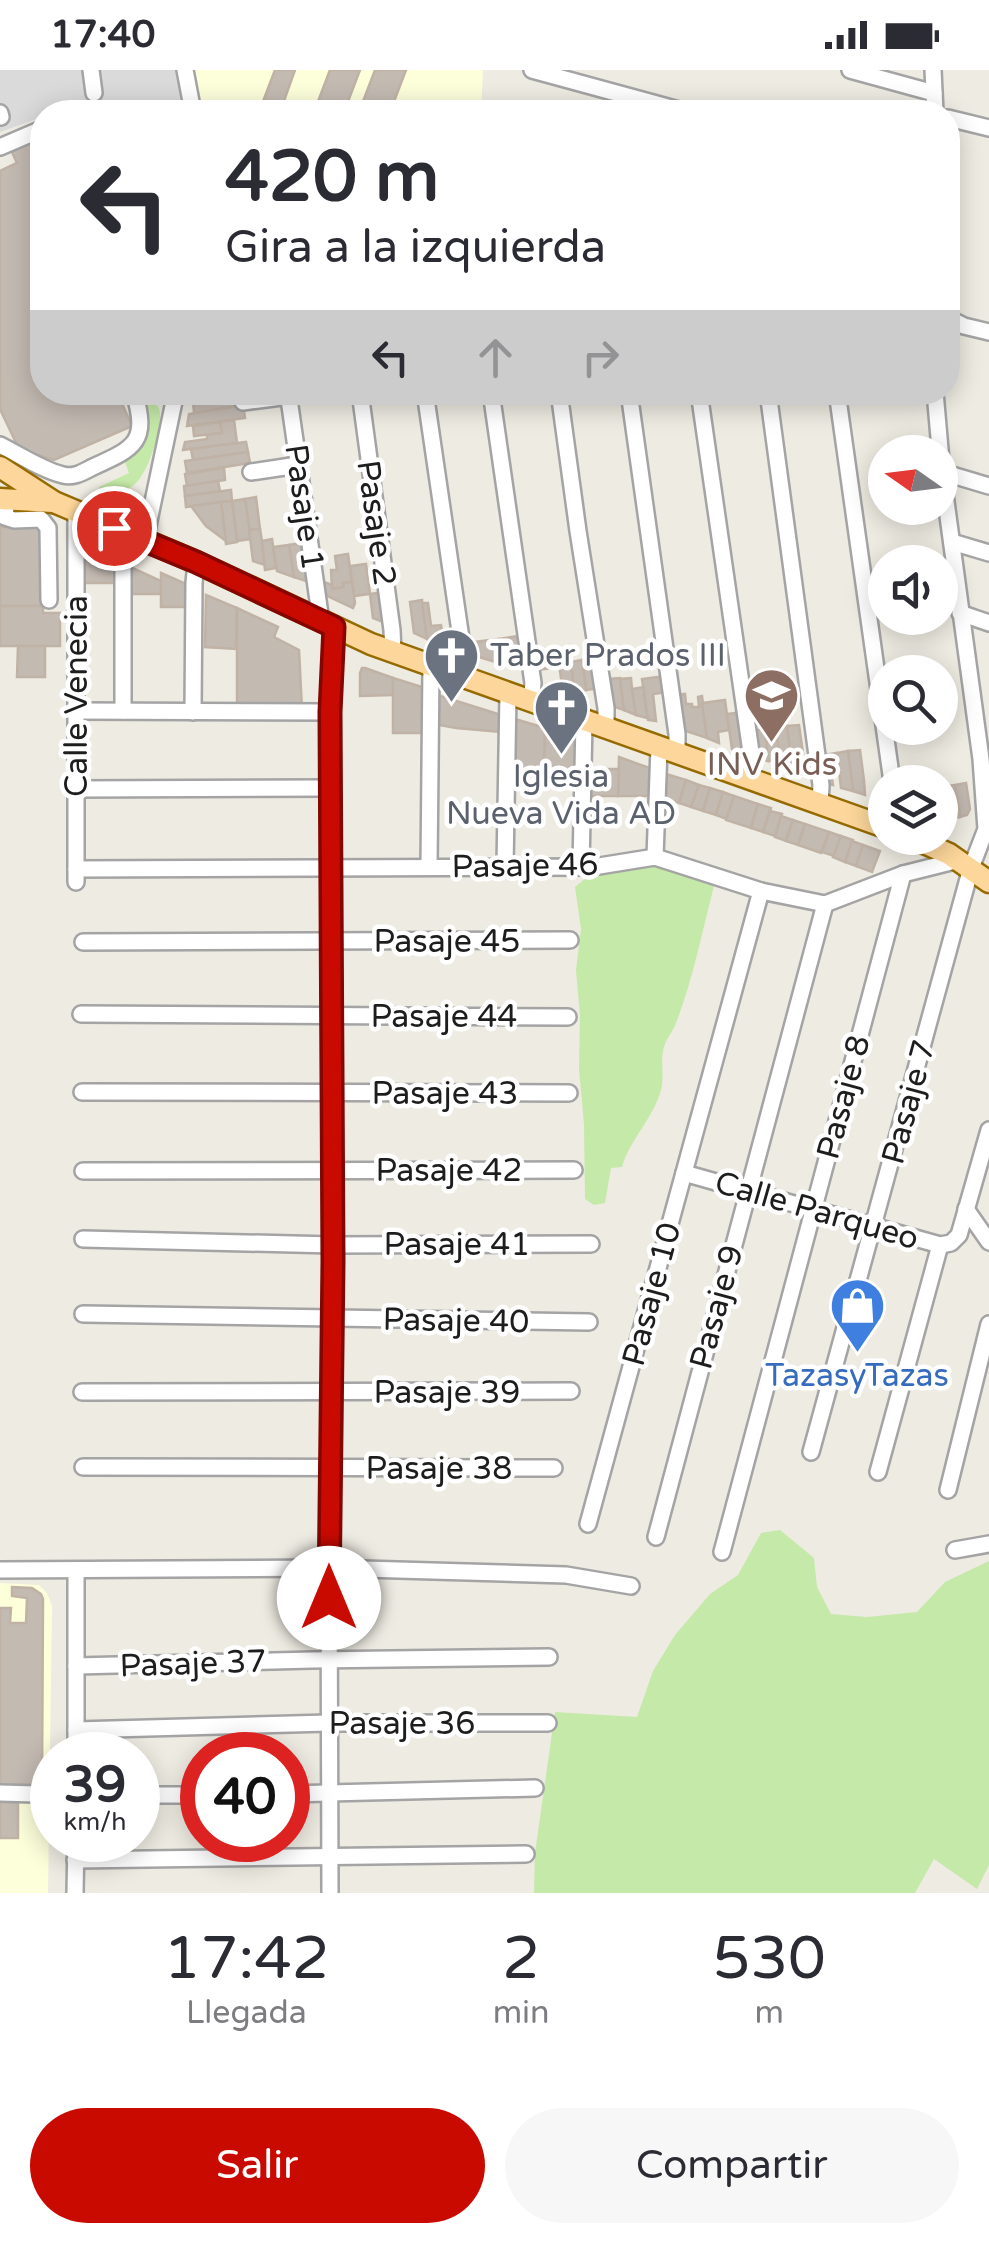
<!DOCTYPE html>
<html lang="es">
<head>
<meta charset="utf-8">
<style>
	body { margin:0; font-family:"Varela Round",sans-serif; background:#f7f7f7; color:#2b2b33; height:100vh; display:flex; flex-direction:column; font-size:38px; white-space:nowrap }
	* { box-sizing:border-box; margin:0 }
	p { font-size:32px; color:#7c7c81 }
	.icon { flex:none; width:55px; height:55px; fill:none; stroke:currentColor; stroke-width:2; stroke-linecap:round; stroke-linejoin:round }
	.map { position:relative; height:1823px; overflow:hidden }
	.details { display:flex; flex-direction:column; background:#fff; flex:1 }
	.details>* { flex:none }
	.hud { position:absolute; left:30px; top:30px; width:930px; height:305px; border-radius:40px; box-shadow:0 5px 25px #0003; background:#fff; color:#2b2b33; overflow:hidden }
	.needle { width:65px; rotate:284deg }
	.buttons { position:absolute; left:868px; top:365px; display:grid; gap:20px }
	.buttons a { display:grid; place-items:center; width:90px; height:90px; border-radius:50%; background:#fff; box-shadow:0 5px 25px #0003; font-size:50px }
	.speed { position:absolute; left:30px; top:1662px; display:flex; gap:20px; font-size:50px; font-weight:700; text-align:center }
	.speed>* { display:grid; place-content:center; width:130px; height:130px; border-radius:50%; background:#fff; box-shadow:0 5px 25px #0003; line-height:1 }
	.speed small { font-size:25px; font-weight:400 }
	.speed .limit { border:15px solid #d22; background:#fff; color:#111 }
	.pin { position:absolute; display:grid; place-items:center; width:85px; height:85px; color:#fff; margin:-42px; border:5px solid #fff; border-radius:50%; box-shadow:0 2px 10px #0007 }
	.me { position:absolute; width:110px; margin:-55px; rotate:0deg; stroke-linejoin:round; filter:drop-shadow(0 0 8px #0008) }
	.turn { display:flex; align-items:center; gap:35px; height:210px; padding:0 30px; font-size:45px }
	.turn .icon { width:130px; height:130px; stroke-width:2.5 }
	.turn b { display:block; font-size:70px; line-height:85px }
	.lanes { display:flex; align-items:center; height:95px; padding:0 30px; background:#0003; justify-content:center; gap:50px; direction:ltr }
	.lanes .off { opacity:.35 }
	.eta { display:flex; justify-content:space-evenly; align-items:center; height:170px; text-align:center }
	.eta b { font-size:60px; font-weight:600; line-height:70px }
	.primary-button { display:flex; gap:20px; margin-top:auto; padding:20px 30px }
	.primary-button a { flex:1; height:115px; border-radius:60px; background:#c90a00; color:#fff; font-size:40px; font-weight:600; line-height:115px; text-align:center }
	.primary-button a+a { background:#f7f7f7; color:#2b2b33 }
	.status { display:flex; justify-content:space-between; align-items:center; height:70px; padding:0 50px; background:#fff; direction:ltr }
	.status svg { height:28px; fill:currentColor }
	.map>svg:first-child { display:block }
	.residential { fill:#dbdada }
	.education { fill:#fdffdb }
	.grass { fill:#c5e9a8 }
	.building { fill:#c3bab2; stroke:#c0b2a5; stroke-width:2.5 }
	.lines { fill:none; stroke-linecap:round; stroke-linejoin:round }
	.minor-casing { stroke:#a4a4a4; stroke-width:20 }
	.major-casing { stroke:#956b00; stroke-width:25 }
	.minor { stroke:#fff; stroke-width:15 }
	.major { stroke:#fcd69a; stroke-width:20 }
	.route-casing { stroke:#830600; stroke-width:25 }
	.route { stroke:#c90a00; stroke-width:18 }
	.labels { text-anchor:middle; stroke-width:9; stroke-linejoin:round; paint-order:stroke }
	.street-label { font-size:32px; fill:#1d1d1d; stroke:#fff }
	.worship-label { font-size:32px; fill:#5b616d; stroke:#fff; text-anchor:start }
	.education-label { font-size:32px; fill:#785e54; stroke:#fff }
	.shop-label { font-size:32px; fill:#366cbe; stroke:#fff }
</style>
</head>
<body>
<div class="status"><b>17:40</b><svg viewBox="0 0 49 12"><path d="M0 12V9h3v3zM5 12V6h3v6zM10 12V3h3v9zM15 12V0h3v12zM26 1h20v11H26zM47 4h2v5h-2z"/></svg></div>
<div class="map">
<svg width="989" height="1823" viewBox="0 0 989 1823">
	<rect width="100%" height="100%" fill="#eeebe2"/>
	<path class="residential" d="M0 0H175L183 31 118 37 70 38 55 42H42V47L0 62Z"/>
	<g class="education">
		<path d="M191 0H483L481 42H199Z"/>
		<path d="M0 1513 39 1515 47 1523 52 1536 48 1823H0Z"/>
	</g>
	<g class="grass">
		<path d="M152 331C157 336 160 336 160 344 161 361 149 399 137 412 128 421 114 427 101 427L99 417 129 403 125 392C146 378 147 358 145 335Z"/>
		<path d="M642 792 665 795 714 816C702 862 693 909 676 953 674 960 668 966 665 974 659 989 665 1005 661 1020 653 1049 630 1069 622 1097L611 1098 605 1133 594 1135 585 1129 584 1054 579 999 580 946 576 900 581 859 575 817 591 804 622 800Z"/>
		<path d="M780 1460 814 1488 817 1517 831 1544 867 1547 917 1542 945 1512 989 1491V1795L977 1819 934 1789 915 1823H534L535 1783 555 1642 637 1647 653 1601 675 1565 710 1524 738 1505 761 1463Z"/>
	</g>
	<g class="building">
		<path d="M275 0H295L280 42H259Z"/>
		<path d="M330 0H360L344 42H314Z"/>
		<path d="M375 0H406L390 42H359Z"/>
		<path d="M31 72 36 84 42 81V322H117L132 356 54 390 19 379 0 339V101L17 93 12 82Z"/>
		<path d="M231 326 233 337 194 343 193 332Z"/>
		<path d="M243 335 245 348 187 356 189 344Z"/>
		<path d="M234 350 237 373 183 380 185 372 207 369V365L222 363 220 352Z"/>
		<path d="M220 352 222 363 194 366 193 356Z"/>
		<path d="M246 372 248 382 193 390 191 379Z"/>
		<path d="M248 382 250 393 187 403 185 391Z"/>
		<path d="M224 398 225 410 187 416 185 404Z"/>
		<path d="M218 411 220 421 185 426 184 416Z"/>
		<path d="M231 420 232 431 186 437 185 426Z"/>
		<path d="M256 427 260 459 249 460 245 429Z"/>
		<path d="M245 429 251 469 237 471 232 431Z"/>
		<path d="M232 431 237 472 226 474 221 432Z"/>
		<path d="M221 432 226 471 206 456 191 436Z"/>
		<path d="M43 456V536H0V457Z"/>
		<path d="M260 459 262 471 265 495 253 491 249 460Z"/>
		<path d="M272 469 276 498 265 500 262 471Z"/>
		<path d="M84 470 118 483V513H83Z"/>
		<path d="M306 472 312 513 294 507 289 475Z"/>
		<path d="M289 475 294 507 277 501 273 477Z"/>
		<path d="M348 484 352 512 343 513 344 517 332 519 331 500H337L335 486Z"/>
		<path d="M366 494 370 524 354 526 350 496Z"/>
		<path d="M128 496 161 511V524H128Z"/>
		<path d="M161 503 193 517V537H161Z"/>
		<path d="M321 511 332 515V519L344 517 343 513 352 512 355 533 353 538 323 524Z"/>
		<path d="M384 522 389 554 373 548 370 524Z"/>
		<path d="M206 525 237 538 236 579 205 577Z"/>
		<path d="M422 530V533L427 569 414 563 410 532Z"/>
		<path d="M422 533H428L431 556 441 555 444 575 427 569Z"/>
		<path d="M0 536H43V543H60V576H0Z"/>
		<path d="M237 538 278 557 274 567 299 580 302 639H237Z"/>
		<path d="M525 565 526 579 501 583 499 569Z"/>
		<path d="M499 569 502 594 466 583 465 573Z"/>
		<path d="M18 576H45V607H17Z"/>
		<path d="M558 583 560 597 537 600 536 585Z"/>
		<path d="M595 589 600 618 586 620 582 590Z"/>
		<path d="M582 590 586 620 574 621 571 592Z"/>
		<path d="M571 592 574 621 562 616 559 593Z"/>
		<path d="M365 598 393 608V625L360 626V603L362 598Z"/>
		<path d="M666 606 668 622 653 624 656 651 648 650 642 609Z"/>
		<path d="M393 608 425 618 426 663H393Z"/>
		<path d="M620 608V609L624 640 613 636 612 624 609 625 608 609Z"/>
		<path d="M631 608 632 619 636 645 624 640 620 609Z"/>
		<path d="M644 617V625L647 648 636 645 632 619Z"/>
		<path d="M434 624 501 645 500 662 456 658 434 654Z"/>
		<path d="M685 624 686 634H692V637H699L698 627 702 626 707 668 680 659 676 625Z"/>
		<path d="M725 630 729 660 718 662 719 673 707 668 702 633Z"/>
		<path d="M743 642 748 684 732 679 727 644Z"/>
		<path d="M515 649 545 658 544 700H511V687H515Z"/>
		<path d="M799 655 803 683 805 701 792 699 787 656Z"/>
		<path d="M787 656 792 699 779 694 776 658Z"/>
		<path d="M776 658 780 690 768 691 765 659Z"/>
		<path d="M765 659 768 691 753 687 750 661Z"/>
		<path d="M545 661 578 672V700H544Z"/>
		<path d="M860 680 864 710 865 725 853 721 848 681Z"/>
		<path d="M848 681 853 721 841 718 837 683Z"/>
		<path d="M837 683 839 701 831 702 833 715 826 713 823 685Z"/>
		<path d="M619 687 652 699V726H618Z"/>
		<path d="M588 699H619L618 726H588Z"/>
		<path d="M663 703 686 710 679 733 662 727Z"/>
		<path d="M686 710 699 715 691 737 679 733Z"/>
		<path d="M966 713 970 739 967 745 960 747 955 715Z"/>
		<path d="M699 715 710 718 703 741 691 737Z"/>
		<path d="M955 715 960 747 950 749 945 716Z"/>
		<path d="M945 716 950 749 951 755 940 751V717Z"/>
		<path d="M710 718 723 722 716 745 703 741Z"/>
		<path d="M723 722 734 726 727 749 716 745Z"/>
		<path d="M734 726 758 734 751 758 726 750Z"/>
		<path d="M758 734 771 738 763 762 751 758Z"/>
		<path d="M770 741 782 744 775 766 763 762Z"/>
		<path d="M781 746 793 750 786 771 775 767Z"/>
		<path d="M793 750 805 754 798 775 786 771Z"/>
		<path d="M805 754 829 762 821 783 798 775Z"/>
		<path d="M829 762 841 766 834 786 822 782Z"/>
		<path d="M841 766 853 770 845 792 833 787Z"/>
		<path d="M852 771 863 775 856 796 845 792Z"/>
		<path d="M863 775 880 781 872 802 856 796Z"/>
		<path d="M12 1517 32 1518 41 1524 43 1529 42 1714 0 1715V1538H11L10 1553H26L27 1528 12 1526Z"/>
		<rect x="0" y="1732" width="18" height="36"/>
	</g>
	<g class="lines">
		<defs>
			<g id="minor">
				<path d="M91 0 94 23"/>
				<path d="M185 0 193 42"/>
				<path d="M532 0 686 42"/>
				<path d="M850 0 934 23"/>
				<path d="M933 0 935 42"/>
				<path d="M0 43 1 47"/>
				<path d="M948 48 989 58"/>
				<path d="M0 77 42 59"/>
				<path d="M948 248 964 256 989 262"/>
				<path d="M288 322 321 551"/>
				<path d="M360 322 392 560 393 583"/>
				<path d="M425 322 463 582V609"/>
				<path d="M491 322 533 613 531 632"/>
				<path d="M559 322 578 461 606 638V658"/>
				<path d="M629 322 677 664V684"/>
				<path d="M699 322 752 689 750 709"/>
				<path d="M768 322 821 715 820 733"/>
				<path d="M837 322 892 712"/>
				<path d="M243 332 289 326"/>
				<path d="M0 375C20 385 42 400 63 405 74 408 83 402 93 397 135 378 149 372 134 322"/>
				<path d="M251 402 298 395"/>
				<path d="M942 402 989 416"/>
				<path d="M7 429 5 447 14 450 41 449 48 458 49 530"/>
				<path d="M76 441V812"/>
				<path d="M123 461V641"/>
				<path d="M145 470 176 322"/>
				<path d="M952 472 989 483"/>
				<path d="M960 543 989 553"/>
				<path d="M76 641 330 642"/>
				<path d="M193 642 194 513 196 492"/>
				<path d="M75 719 330 718"/>
				<path d="M655 787 659 678"/>
				<path d="M429 796 431 597"/>
				<path d="M505 797 508 624"/>
				<path d="M581 797 584 651"/>
				<path d="M76 799 593 797 655 787 761 821 825 834 903 804 959 790"/>
				<path d="M83 872 570 870"/>
				<path d="M81 944 568 947"/>
				<path d="M82 1022 569 1023"/>
				<path d="M83 1101 574 1100"/>
				<path d="M684 1103 940 1175 951 1173 959 1165 989 1060"/>
				<path d="M966 1139 989 1172"/>
				<path d="M83 1169 333 1175 591 1174"/>
				<path d="M83 1244 589 1252"/>
				<path d="M82 1322 571 1321"/>
				<path d="M811 1382 971 798 986 759 981 689 942 402 935 322"/>
				<path d="M83 1397 554 1398"/>
				<path d="M878 1402 940 1175"/>
				<path d="M948 1420 989 1254"/>
				<path d="M588 1454 761 821"/>
				<path d="M656 1467 825 834"/>
				<path d="M955 1480 989 1474"/>
				<path d="M722 1482 903 804"/>
				<path d="M0 1500 329 1498 566 1505 631 1516"/>
				<path d="M76 1596 312 1590 549 1587"/>
				<path d="M76 1660 328 1653H548"/>
				<path d="M76 1685V1500"/>
				<path d="M0 1723 35 1724"/>
				<path d="M288 1724 535 1718"/>
				<path d="M138 1725H202"/>
				<path d="M75 1790 526 1784"/>
				<path d="M75 1823 76 1770"/>
				<path d="M330 1823 329 1498 333 1191 330 642 334 557"/>
			</g>
			<g id="major">
				<path d="M0 397 54 432 196 492 371 574 885 757"/>
				<path d="M0 429 53 432"/>
				<path d="M913 768 949 784 989 812"/>
			</g>
		</defs>
		<use href="#minor" class="minor-casing"/>
		<use href="#major" class="major-casing"/>
		<use href="#minor" class="minor"/>
		<use href="#major" class="major"/>
	</g>
	<g class="lines">
		<defs>
			<path id="route" d="M114 458 196 492 334 557 330 642 333 1191 329 1528"/>
		</defs>
		<use href="#route" class="route-casing"/>
		<use href="#route" class="route"/>
	</g>
	<defs>
		<symbol id="church-pin" viewBox="-11 -11 22 30"><path d="M0 17L-7.5 6A9.5 9.5 0 1 1 7.5 6Z" fill="#6b7280" stroke="#fff"/><path d="M-1.2-6h2.4v3.5h3.3v2.4h-3.3V6h-2.4V-.1h-3.3v-2.4h3.3Z" fill="#fff"/></symbol>
		<symbol id="school-pin" viewBox="-11 -11 22 30"><path d="M0 17L-7.5 6A9.5 9.5 0 1 1 7.5 6Z" fill="#8d6e63" stroke="#fff"/><path d="M0-5L7-2L0 1L-7-2ZM-4 1L0 2.5L4 1V4Q0 6-4 4Z" fill="#fff"/></symbol>
		<symbol id="shop-pin" viewBox="-11 -11 22 30"><path d="M0 17L-7.5 6A9.5 9.5 0 1 1 7.5 6Z" fill="#3f7fe0" stroke="#fff"/><path d="M-5-2.5h2.3a2.7 3.5 0 0 1 5.4 0H5L5.5 6h-11ZM-1.5-2.5h3a1.5 2.3 0 0 0-3 0Z" fill="#fff"/></symbol>
	</defs>
	<g fill-rule="evenodd">
		<use href="#church-pin" x="420" y="554" width="63" height="86"/>
		<use href="#school-pin" x="740" y="594" width="63" height="86"/>
		<use href="#church-pin" x="530" y="606" width="63" height="86"/>
		<use href="#shop-pin" x="826" y="1204" width="63" height="86"/>
	</g>
	<g class="labels">
		<g class="street-label">
			<text transform="translate(305 437) rotate(82)" y="11">Pasaje 1</text>
			<text transform="translate(377 453) rotate(82)" y="11">Pasaje 2</text>
			<text transform="translate(76 626) rotate(-90)" y="11">Calle Venecia</text>
			<text transform="translate(525 795) rotate(-1)" y="11">Pasaje 46</text>
			<text x="447" y="882">Pasaje 45</text>
			<text x="444" y="957">Pasaje 44</text>
			<text x="445" y="1034">Pasaje 43</text>
			<text transform="translate(843 1027) rotate(-75)" y="11">Pasaje 8</text>
			<text transform="translate(908 1032) rotate(-75)" y="11">Pasaje 7</text>
			<text x="449" y="1111">Pasaje 42</text>
			<text transform="translate(817 1140) rotate(16)" y="11">Calle Parqueo</text>
			<text x="457" y="1185">Pasaje 41</text>
			<text transform="translate(651 1224) rotate(-75)" y="11">Pasaje 10</text>
			<text transform="translate(716 1237) rotate(-75)" y="11">Pasaje 9</text>
			<text transform="translate(456 1250) rotate(1)" y="11">Pasaje 40</text>
			<text x="447" y="1333">Pasaje 39</text>
			<text x="439" y="1409">Pasaje 38</text>
			<text transform="translate(193 1593) rotate(-2)" y="11">Pasaje 37</text>
			<text x="402" y="1664">Pasaje 36</text>
		</g>
		<g class="worship-label">
			<text x="490" y="596">Taber Prados III</text>
			<text x="561" y="717" text-anchor="middle">Iglesia<tspan x="561" dy="37">Nueva Vida AD</tspan></text>
		</g>
		<g class="education-label">
			<text x="772" y="705">INV Kids</text>
		</g>
		<g class="shop-label">
			<text x="857" y="1316">TazasyTazas</text>
		</g>
	</g>
</svg>
<div class="buttons">
<a><svg class="needle" viewBox="-14 -14 28 28"><path d="M0-13l5 13h-10z" fill="#e53935"/><path d="M0 13l5-13h-10z" fill="#7c7c81"/></svg></a>
<a><svg class="icon" aria-label="sound" viewBox="0 0 24 24"><path d="M4 9h4l5-4v14l-5-4H4zM17 9q2 3 0 6"/></svg></a>
<a><svg class="icon" aria-label="search" viewBox="0 0 24 24"><circle cx="10" cy="10" r="6"/><path d="M15 15l6 6"/></svg></a>
<a><svg class="icon" aria-label="layers" viewBox="0 0 24 24"><path d="M12 4l9 5-9 5-9-5zM3 14l9 5 9-5"/></svg></a>
</div>
<div class="speed"><div>39<small>km/h</small></div><div class="limit">40</div></div>
<div class="pin" style="left:114px;top:458px;background:#d93025"><svg class="icon" aria-label="arrive" viewBox="0 0 24 24"><path d="M6 21V4h12l-3 4 3 4H6"/></svg></div>
<svg class="me" style="left:329px;top:1528px" viewBox="-20 -20 40 40"><circle r="19" fill="#fff"/><path d="M0-13L10 11 0 6-10 11z" fill="#c90a00"/></svg>
<div class="hud">
<div class="turn"><svg class="icon" aria-label="left" viewBox="0 0 24 24"><path d="M17 20v-9H6M10 6l-5 5 5 5"/></svg><div><b>420 m</b>Gira a la izquierda</div></div>
<div class="lanes"><svg class="icon" aria-label="left" viewBox="0 0 24 24"><path d="M17 20v-9H6M10 6l-5 5 5 5"/></svg><svg class="icon off" aria-label="ahead" viewBox="0 0 24 24"><path d="M12 20V5M6 11l6-6 6 6"/></svg><svg class="icon off" aria-label="right" viewBox="0 0 24 24"><path d="M7 20v-9h11M14 6l5 5-5 5"/></svg></div>
</div>
</div>
<section class="details">
<div class="eta">
<div><b>17:42</b><p>Llegada</p></div>
<div><b>2</b><p>min</p></div>
<div><b>530</b><p>m</p></div>
</div>
<div class="primary-button"><a>Salir</a><a>Compartir</a></div>
</section>
</body>
</html>
